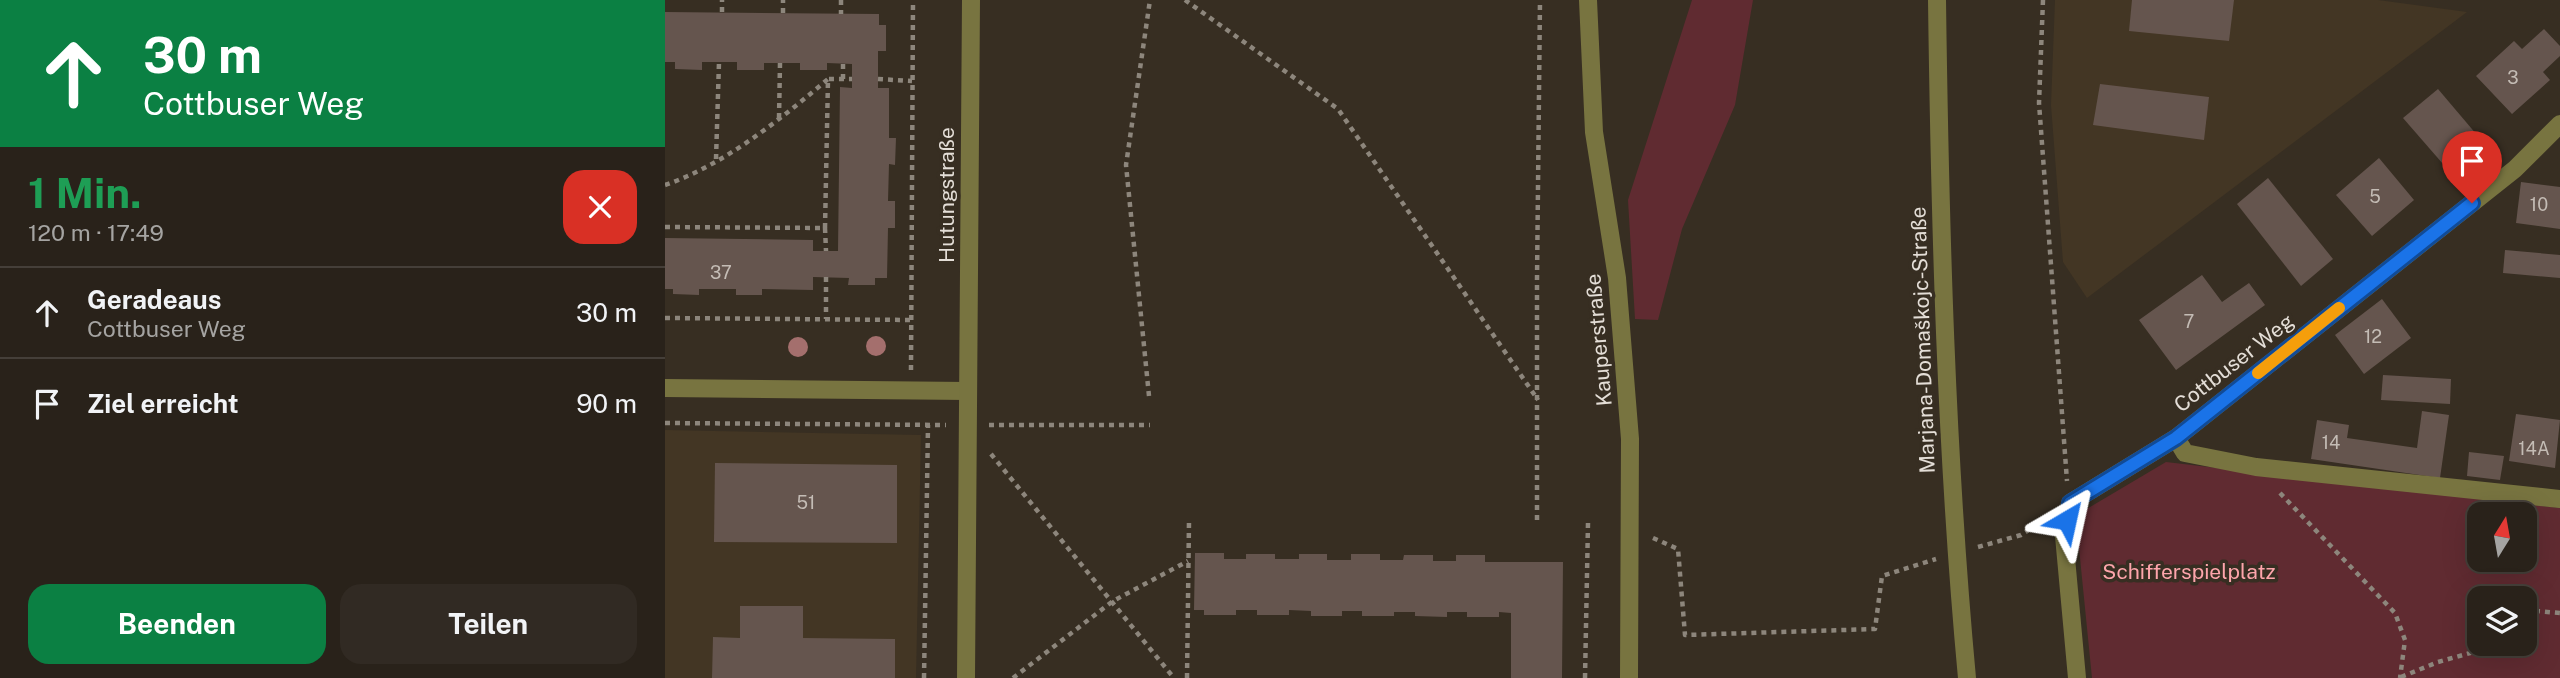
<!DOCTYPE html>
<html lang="de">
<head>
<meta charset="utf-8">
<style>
	body { margin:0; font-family:"Public Sans",sans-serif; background:#312a23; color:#f1f3f6; height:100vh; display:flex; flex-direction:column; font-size:26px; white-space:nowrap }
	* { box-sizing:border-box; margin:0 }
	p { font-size:23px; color:#a5a4a2 }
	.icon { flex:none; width:38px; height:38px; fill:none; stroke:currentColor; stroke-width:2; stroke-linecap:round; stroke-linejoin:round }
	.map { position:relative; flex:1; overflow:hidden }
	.side { display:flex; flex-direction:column; background:#29221a; width:665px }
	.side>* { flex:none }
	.banner { background:#0b8043; color:#fff; overflow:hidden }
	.needle { width:46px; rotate:11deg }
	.tools { position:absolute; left:1802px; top:502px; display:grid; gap:14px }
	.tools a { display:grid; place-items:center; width:70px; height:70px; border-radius:14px; background:#29221a; box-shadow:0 7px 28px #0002,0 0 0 2px #453f39; font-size:35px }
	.pin { position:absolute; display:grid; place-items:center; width:60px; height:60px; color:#fff; margin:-72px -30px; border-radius:50% 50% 50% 0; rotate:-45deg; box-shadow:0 0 7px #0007 }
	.pin .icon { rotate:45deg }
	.me { position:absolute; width:77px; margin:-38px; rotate:36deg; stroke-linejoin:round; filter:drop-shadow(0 0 5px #0008) }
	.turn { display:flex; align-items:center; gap:24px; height:147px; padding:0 28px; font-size:32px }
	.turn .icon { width:91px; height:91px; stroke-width:2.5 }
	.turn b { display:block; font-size:49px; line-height:60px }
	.round { display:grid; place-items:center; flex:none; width:74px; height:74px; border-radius:21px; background:#312a23 }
	.summary { display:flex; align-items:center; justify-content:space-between; height:119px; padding:0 28px }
	h1 { font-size:42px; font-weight:700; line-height:52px; color:#1e9e55 }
	.primary-button { display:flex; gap:14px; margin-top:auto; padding:14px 28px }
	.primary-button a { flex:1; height:80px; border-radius:21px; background:#0b8043; color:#fff; font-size:28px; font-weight:700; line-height:80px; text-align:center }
	.primary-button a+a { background:#312a23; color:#f1f3f6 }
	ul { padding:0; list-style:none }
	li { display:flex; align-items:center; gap:21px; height:91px; padding:0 28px; border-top:2px solid #453f39 }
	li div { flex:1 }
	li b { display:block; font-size:26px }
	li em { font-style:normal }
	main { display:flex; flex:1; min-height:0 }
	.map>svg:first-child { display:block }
	.built { fill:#433624 }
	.green { fill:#602b31; fill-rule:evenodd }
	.building { fill:#65554e }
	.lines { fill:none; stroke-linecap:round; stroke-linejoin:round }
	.path { stroke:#8d867c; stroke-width:4.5; stroke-dasharray:5 5; stroke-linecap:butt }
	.minor { stroke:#787440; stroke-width:18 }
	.tree { fill:#a46f6d }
	.route-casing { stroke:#114b97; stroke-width:18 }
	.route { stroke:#1a73e8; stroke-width:12 }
	.slow { stroke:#f59e0b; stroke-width:12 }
	.labels { text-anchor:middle; stroke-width:7; stroke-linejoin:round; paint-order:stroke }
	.number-label { font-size:18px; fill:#c4bcb5 }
	.street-label { font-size:21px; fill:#e4ded7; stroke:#372e22 }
	.park-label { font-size:21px; fill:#fda5ab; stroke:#372e22 }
</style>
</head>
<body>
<main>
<section class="side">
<div class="banner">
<div class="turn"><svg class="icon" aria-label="ahead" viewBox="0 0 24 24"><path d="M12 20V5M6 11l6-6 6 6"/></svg><div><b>30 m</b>Cottbuser Weg</div></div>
</div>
<div class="summary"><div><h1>1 Min.</h1><p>120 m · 17:49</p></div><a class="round" style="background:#d93025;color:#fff"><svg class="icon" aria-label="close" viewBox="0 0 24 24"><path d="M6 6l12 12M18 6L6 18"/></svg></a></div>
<ul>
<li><svg class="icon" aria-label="ahead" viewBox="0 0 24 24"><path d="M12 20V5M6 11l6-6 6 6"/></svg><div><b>Geradeaus</b><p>Cottbuser Weg</p></div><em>30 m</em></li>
<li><svg class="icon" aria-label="arrive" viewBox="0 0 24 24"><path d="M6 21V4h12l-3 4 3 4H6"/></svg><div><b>Ziel erreicht</b></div><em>90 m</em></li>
</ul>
<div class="primary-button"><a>Beenden</a><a>Teilen</a></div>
</section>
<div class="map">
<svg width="1895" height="678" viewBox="0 0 1895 678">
	<rect width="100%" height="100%" fill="#372e22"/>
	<g class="built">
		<path d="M1390 0H1713L1802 12 1422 298 1398 262 1386 105Z"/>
		<path d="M0 430 256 435 251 678H0Z"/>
	</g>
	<g class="green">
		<path d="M1027 0H1088L1070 105 1017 229 993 320 970 319 963 200Z"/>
		<path d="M1501 462 1895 508V678H1427L1413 538 1420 510ZM1815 514H1860V560H1815ZM1815 598H1860V644H1815Z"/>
	</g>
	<g class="building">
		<path d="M1467 0H1569L1564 41 1464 31Z"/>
		<path d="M0 12 214 14V25H221V51H213V88H224V138H231L230 165 224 164 223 201H230V228H223L222 278H210V285H183L184 278 148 277V290L97 289V295H71V289H34V295L8 294V289H0V238L148 240V251H173L175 87 187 88V64L162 63V70H135V63H99V70H72V62H37V70L10 69V62H0Z"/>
		<path d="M1879 29 1895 46V56L1878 72 1885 80 1847 114 1811 76 1849 41 1857 49Z"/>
		<path d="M1435 84 1544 97 1539 140 1428 125Z"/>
		<path d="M1773 89 1812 135 1778 164 1738 118Z"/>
		<path d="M1714 158 1749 200 1707 236 1671 195Z"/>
		<path d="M1603 178 1668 259 1636 286 1572 204Z"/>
		<path d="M1856 182 1895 187V229L1851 223Z"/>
		<path d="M1840 250 1895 255V278L1838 273Z"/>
		<path d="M1537 275 1557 302 1584 283 1600 305 1511 370 1474 320Z"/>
		<path d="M1717 299 1746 338 1699 374 1670 335Z"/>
		<path d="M1718 375 1786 379 1785 404 1716 400Z"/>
		<path d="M1757 411 1784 415 1775 478 1646 459 1652 420 1684 425 1682 438 1752 448Z"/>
		<path d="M1851 414 1895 420 1890 468 1844 461Z"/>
		<path d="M1804 452 1839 456 1835 480 1802 476Z"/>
		<path d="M50 463 232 465V543L49 542Z"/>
		<path d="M530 553H559V559H581V554H610V559H634V554H662V560H686V554H715V560H738L739 555H768V561H791V555H820V562H898L897 678H846V613L834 612V617H802V612H782V617L750 616V612H729V616H697V611H677V616H646V611L624 610V615H592V610H571V615H539V610H529Z"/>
		<path d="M75 606H138V638L230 639V678H47L48 637 75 638Z"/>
	</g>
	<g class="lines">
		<g class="path">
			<path d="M176 0V14"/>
			<path d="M520 0 673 109 873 400"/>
			<path d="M1378 0 1374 103 1402 481"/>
			<path d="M57 12V0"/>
			<path d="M118 13V0"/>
			<path d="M178 79V63"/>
			<path d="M213 79 247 81"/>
			<path d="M114 118 115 63"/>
			<path d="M51 159 54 62"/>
			<path d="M0 185C59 165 116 119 163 79"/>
			<path d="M0 227 160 228 161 251"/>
			<path d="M160 228 163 79H187"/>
			<path d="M161 277V319"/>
			<path d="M0 318 246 320"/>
			<path d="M246 370 248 0"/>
			<path d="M484 396 461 165 485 0"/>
			<path d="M0 423 281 425"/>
			<path d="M324 425H485"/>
			<path d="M326 454 509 678"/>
			<path d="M1615 493 1730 613 1740 640 1735 678"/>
			<path d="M872 520V280L875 0"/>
			<path d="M988 538 1013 549 1020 635 1210 629 1217 576 1271 559"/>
			<path d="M1313 547 1356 535 1379 520"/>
			<path d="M1860 610 1895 613"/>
			<path d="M1736 677 1773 662 1805 653 1815 644"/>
			<path d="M259 678 263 425"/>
			<path d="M348 678 448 601 523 561"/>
			<path d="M522 678 524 521"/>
			<path d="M920 678 923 523"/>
		</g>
		<g class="minor">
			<path d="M923 0 929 132 952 278 965 439 964 678"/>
			<path d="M1272 0C1275 226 1281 452 1302 678"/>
			<path d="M0 388 303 391"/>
			<path d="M1511 438 1520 453 1591 467 1895 499"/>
			<path d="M301 678 306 0"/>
			<path d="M1412 678 1399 536 1405 503 1511 438 1850 169 1895 124"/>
		</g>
	</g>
	<g class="tree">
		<circle cx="211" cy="346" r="10"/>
		<circle cx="133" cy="347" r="10"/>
	</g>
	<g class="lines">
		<defs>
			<path id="route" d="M1402 520 1405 503 1511 438 1807 203"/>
		</defs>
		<use href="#route" class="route-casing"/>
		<use href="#route" class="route"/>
		<path class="slow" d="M1593 373 1674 308"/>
	</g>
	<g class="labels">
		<g class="number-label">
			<text x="1848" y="84">3</text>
			<text x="1710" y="203">5</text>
			<text x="1874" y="211">10</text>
			<text x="56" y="279">37</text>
			<text x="1524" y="328">7</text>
			<text x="1708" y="343">12</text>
			<text x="1666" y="449">14</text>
			<text x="1869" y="455">14A</text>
			<text x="141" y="509">51</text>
		</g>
		<g class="street-label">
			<text transform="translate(282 195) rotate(-90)" y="7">Hutungstraße</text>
			<text transform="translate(934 340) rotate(-95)" y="7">Kauperstraße</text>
			<text transform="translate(1258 340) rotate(-92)" y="7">Marjana-Domaškojc-Straße</text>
			<text transform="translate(1569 363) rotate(-38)" y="7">Cottbuser Weg</text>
		</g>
		<g class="park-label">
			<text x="1524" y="579">Schifferspielplatz</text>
		</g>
	</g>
</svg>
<div class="tools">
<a><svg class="needle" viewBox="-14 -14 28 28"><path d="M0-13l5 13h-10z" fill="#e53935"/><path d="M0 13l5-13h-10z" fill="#a5a4a2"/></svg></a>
<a><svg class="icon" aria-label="layers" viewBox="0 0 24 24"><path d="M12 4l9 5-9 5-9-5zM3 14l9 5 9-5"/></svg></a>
</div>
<div class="pin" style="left:1807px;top:203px;background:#d93025"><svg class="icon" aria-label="arrive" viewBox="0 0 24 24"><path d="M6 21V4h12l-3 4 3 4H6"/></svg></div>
<svg class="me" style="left:1402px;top:520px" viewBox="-20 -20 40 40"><path d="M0-17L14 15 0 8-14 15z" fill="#1a73e8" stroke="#fff" stroke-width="4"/></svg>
</div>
</main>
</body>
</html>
